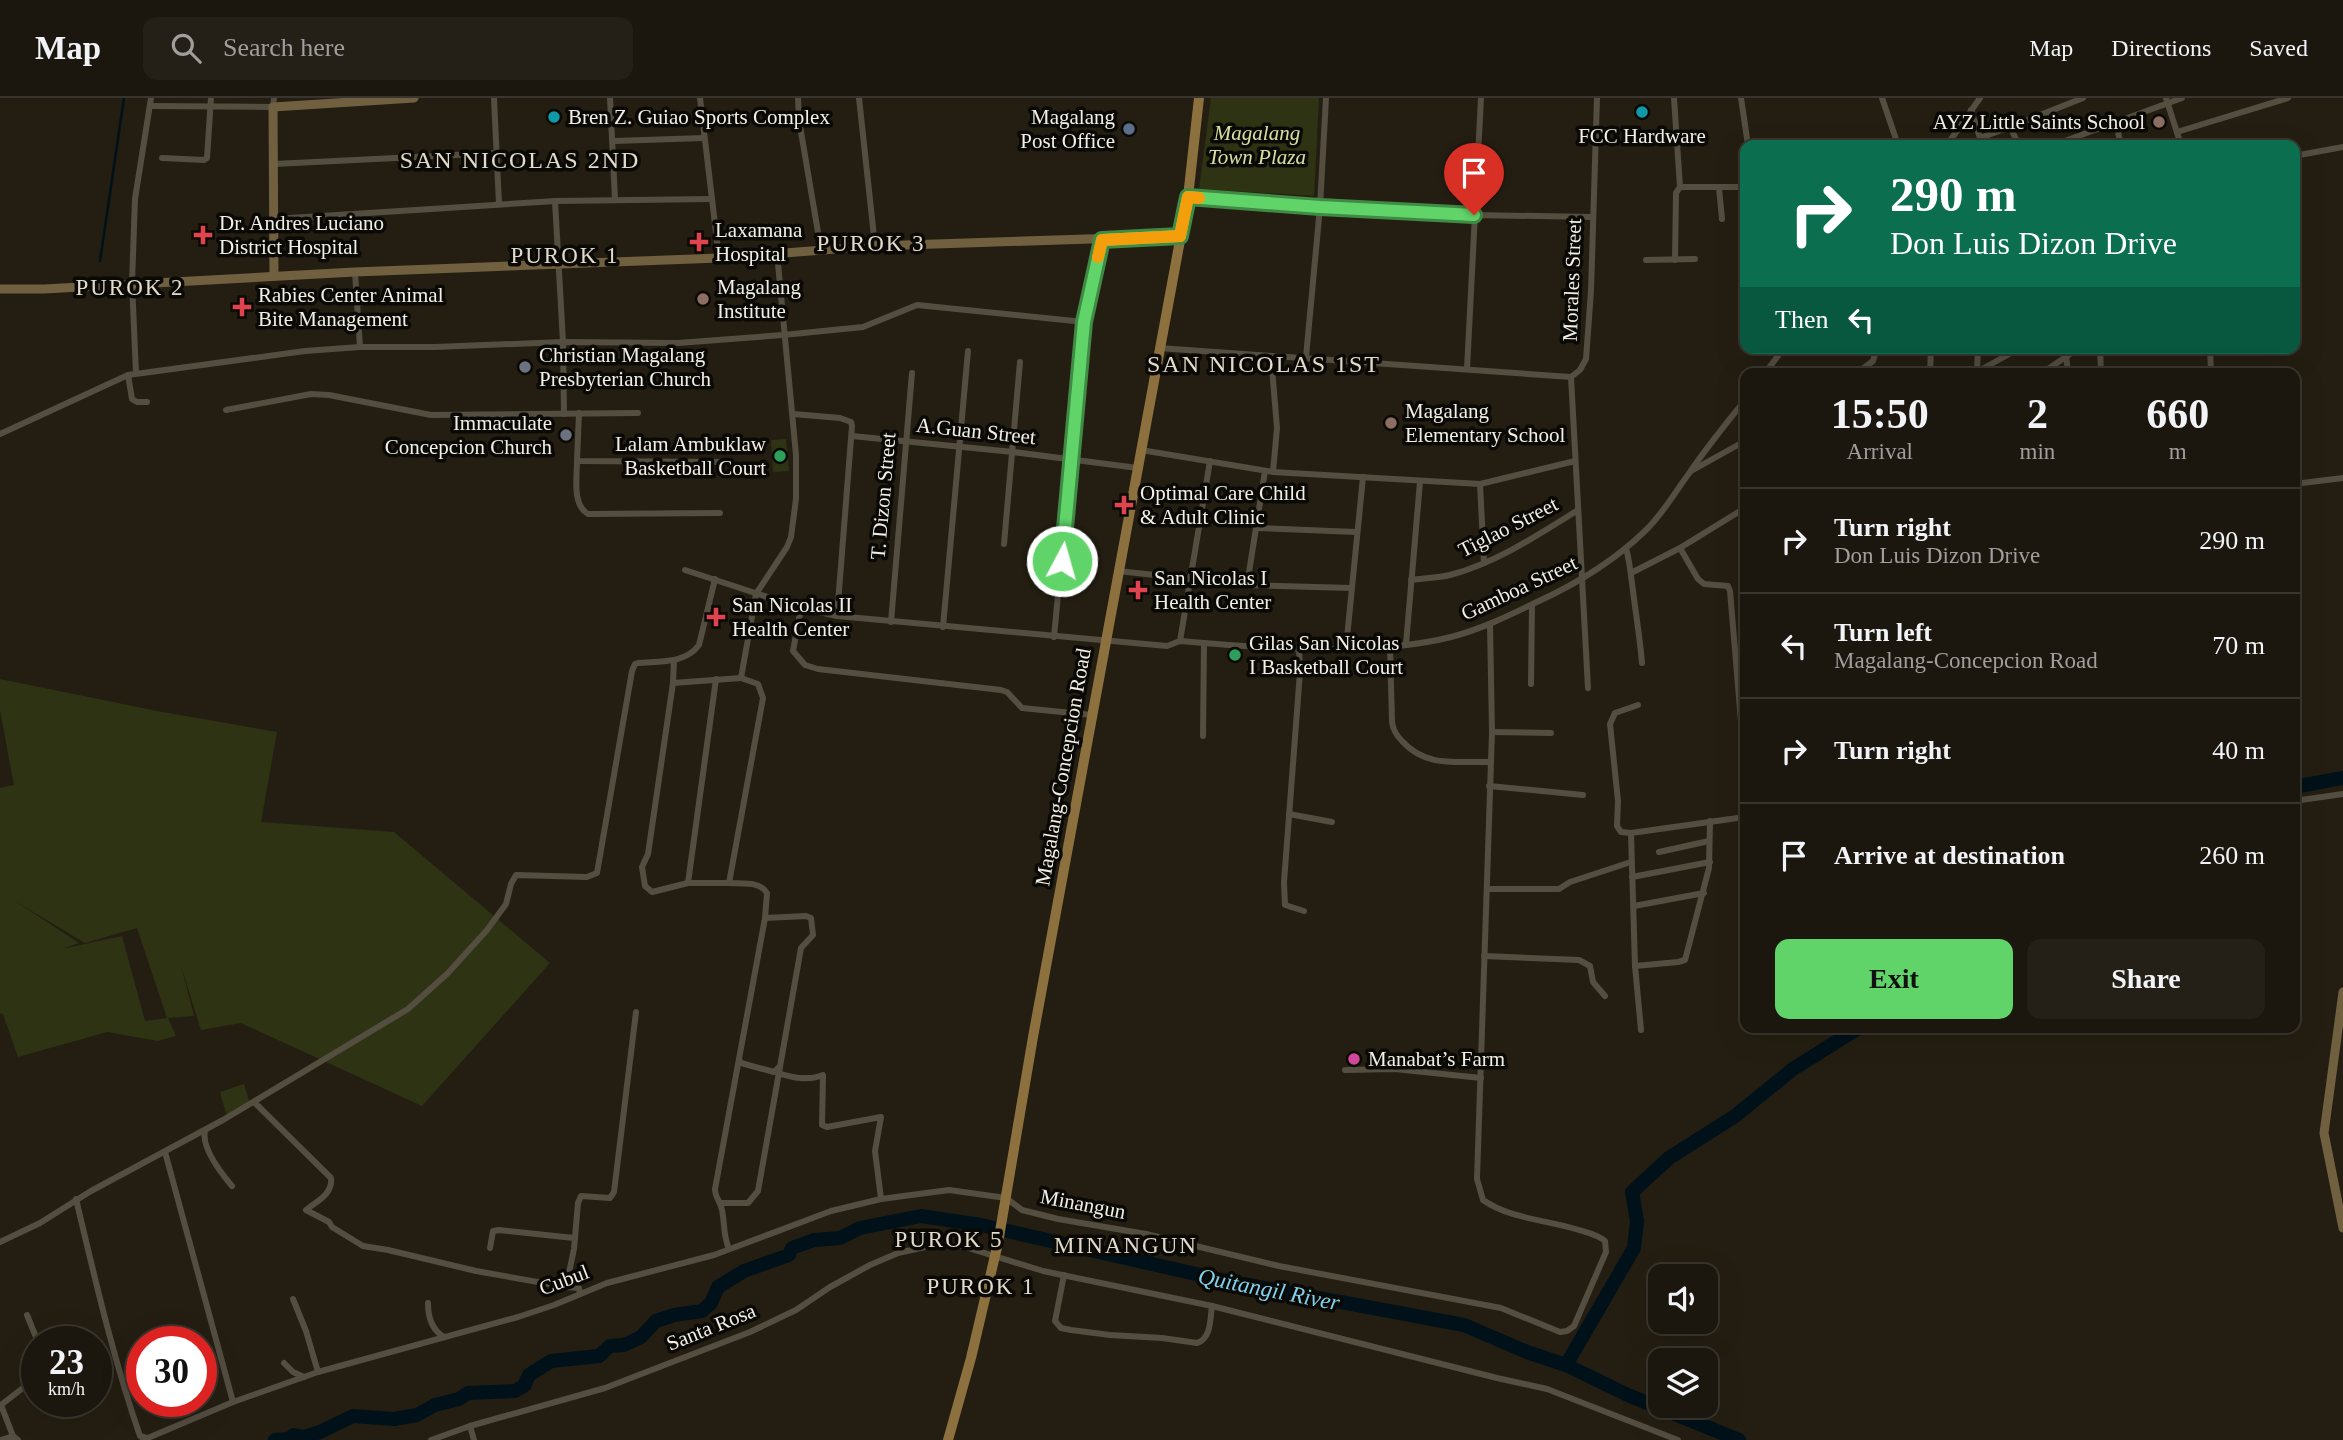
<!DOCTYPE html>
<html lang="en">
<head>
<meta charset="utf-8">
<style>
	body { margin:0; font-family:"Times New Roman",serif; background:#241f17; color:#f1f3f6; height:100vh; display:flex; flex-direction:column; font-size:26px; white-space:nowrap }
	* { box-sizing:border-box; margin:0 }
	p { font-size:23px; color:#a09f9e }
	.icon { flex:none; width:38px; height:38px; fill:none; stroke:currentColor; stroke-width:2; stroke-linecap:round; stroke-linejoin:round }
	.map { position:relative; flex:1; overflow:hidden }
	.drawer { position:absolute; left:1740px; top:270px; width:560px; height:665px; display:flex; flex-direction:column; background:#1b160e; border-radius:14px; box-shadow:0 7px 28px #0002,0 0 0 2px #39352e }
	.drawer>* { flex:none }
	.guide { position:absolute; left:1740px; top:42px; width:560px; height:214px; border-radius:14px; box-shadow:0 7px 28px #0002,0 0 0 2px #39352e; background:#0b6e4f; color:#fff; overflow:hidden }
	.fabs { position:absolute; left:1648px; top:1166px; display:grid; gap:14px }
	.fabs a { display:grid; place-items:center; width:70px; height:70px; border-radius:14px; background:#1b160e; box-shadow:0 7px 28px #0002,0 0 0 2px #39352e; font-size:35px }
	.speed { position:absolute; left:21px; top:1228px; display:flex; gap:14px; font-size:35px; font-weight:700; text-align:center }
	.speed>* { display:grid; place-content:center; width:91px; height:91px; border-radius:50%; background:#1b160e; box-shadow:0 7px 28px #0002,0 0 0 2px #39352e; line-height:1 }
	.speed small { font-size:18px; font-weight:400 }
	.speed .limit { border:10px solid #d22; background:#fff; color:#111 }
	.pin { position:absolute; display:grid; place-items:center; width:60px; height:60px; color:#fff; margin:-72px -30px; border-radius:50% 50% 50% 0; rotate:-45deg; box-shadow:0 0 7px #0007 }
	.pin .icon { rotate:45deg }
	.me { position:absolute; width:77px; margin:-38px; rotate:6deg; stroke-linejoin:round; filter:drop-shadow(0 0 5px #0008) }
	.turn { display:flex; align-items:center; gap:24px; height:147px; padding:0 35px; font-size:32px }
	.turn .icon { width:91px; height:91px; stroke-width:2.5 }
	.turn b { display:block; font-size:49px; line-height:60px }
	.then { display:flex; align-items:center; height:66px; padding:0 35px; background:#0003; gap:14px; font-size:26px }
	.eta { display:flex; justify-content:space-evenly; align-items:center; height:119px; text-align:center }
	.eta b { font-size:42px; font-weight:600; line-height:49px }
	.primary-button { display:flex; gap:14px; margin-top:auto; padding:14px 35px }
	.primary-button a { flex:1; height:80px; border-radius:14px; background:#61d469; color:#111; font-size:28px; font-weight:600; line-height:80px; text-align:center }
	.primary-button a+a { background:#241f17; color:#f1f3f6 }
	ul { padding:0; list-style:none }
	li { display:flex; align-items:center; gap:21px; height:105px; padding:0 35px; border-top:2px solid #39352e }
	li div { flex:1 }
	li b { display:block; font-size:26px }
	li em { font-style:normal }
	header { display:flex; align-items:center; gap:42px; box-sizing:border-box; height:98px; padding:0 35px; background:#1b160e; border-bottom:2px solid #39352e }
	header strong { font-size:33px }
	nav { display:flex; gap:38px; margin-inline-start:auto; font-size:24px }
	.search { width:490px; height:63px; background:#241f17; display:flex; align-items:center; gap:18px; box-sizing:border-box; padding:0 24px; border-radius:14px; color:#a09f9e; font-size:26px }
	.map>svg:first-child { display:block }
	.green { fill:#2e3314; fill-rule:evenodd }
	.lines { fill:none; stroke-linecap:round; stroke-linejoin:round }
	.stream { stroke:#001119; stroke-width:2.5 }
	.river { stroke:#001119; stroke-width:14 }
	.street { stroke:#544e41; stroke-width:6 }
	.secondary { stroke:#706040; stroke-width:9 }
	.primary { stroke:#8c713f; stroke-width:10 }
	.route-casing { stroke:#3f8a44; stroke-width:18 }
	.route { stroke:#61d469; stroke-width:12 }
	.slow { stroke:#f59e0b; stroke-width:12 }
	.culture-dot { fill:#0f9aa8; stroke:#0b0905; stroke-width:2.5 }
	.education-dot { fill:#8d6e63; stroke:#0b0905; stroke-width:2.5 }
	.service-dot { fill:#5c6f8a; stroke:#0b0905; stroke-width:2.5 }
	.health-dot { fill:#e0444e; stroke:#0b0905; stroke-width:2.5 }
	.worship-dot { fill:#6b7280; stroke:#0b0905; stroke-width:2.5 }
	.leisure-dot { fill:#2e9e5b; stroke:#0b0905; stroke-width:2.5 }
	.hotel-dot { fill:#d1479c; stroke:#0b0905; stroke-width:2.5 }
	.labels { text-anchor:middle; stroke-width:7; stroke-linejoin:round; paint-order:stroke }
	.poi-label { font-size:21px; fill:#f2efe7; stroke:#0b0905; text-anchor:start }
	.park-label { font-size:21px; font-style:italic; fill:#d5e29f; stroke:#0b0905 }
	.street-label { font-size:21px; fill:#f2efe7; stroke:#0b0905 }
	.neighbourhood-label { font-size:23px; letter-spacing:2px; fill:#e2dbcb; stroke:#0b0905 }
	.water-label { font-size:23px; font-style:italic; fill:#81d2ee; stroke:#0b0905 }
	.quarter-label { font-size:24px; letter-spacing:2px; fill:#e2dbcb; stroke:#0b0905 }
</style>
</head>
<body>
<header>
<strong>Map</strong>
<div class="search"><svg class="icon" aria-label="search" viewBox="0 0 24 24"><circle cx="10" cy="10" r="6"/><path d="M15 15l6 6"/></svg>Search here</div>
<nav><a>Map</a><a>Directions</a><a>Saved</a></nav>
</header>
<div class="map">
<svg width="2343" height="1342" viewBox="0 0 2343 1342">
	<rect width="100%" height="100%" fill="#241e12"/>
	<g class="green">
		<path d="M1211 0H1319L1314 98 1199 91Z"/>
		<path d="M786 341 789 373 773 374 771 342Z"/>
		<path d="M0 581 157 613 277 634 261 724 394 734 550 865 422 1008 241 925 201 932 181 868 194 918 168 920 176 938 158 943 107 934 18 959 3 916 0 915V690L14 687 0 612ZM15 803 85 845 137 830 167 920 145 923 122 838 62 851 79 845Z"/>
		<path d="M244 986 250 1006 227 1019 220 994Z"/>
	</g>
	<g class="lines">
		<path class="stream" d="M100 163 124 0"/>
		<g class="river">
			<path d="M2294 689 2343 680"/>
			<path d="M1566 1267 1634 1150 1637 1123 1632 1094 1669 1060 1735 1018 1793 971 1860 929"/>
			<path d="M275 1342 289 1341 294 1337 304 1339 320 1334 353 1318 394 1321 417 1317 435 1307 459 1301 468 1295 515 1293 524 1288 529 1277 551 1263 599 1258 610 1248 624 1247 641 1239 656 1223 674 1217 702 1213 711 1205 718 1189 744 1173 789 1157 792 1150 814 1142 840 1140 860 1130 921 1118 981 1127 1222 1182 1464 1227 1527 1254 1566 1267 1630 1298 1739 1342"/>
		</g>
		<g class="street">
			<path d="M494 0 499 106"/>
			<path d="M610 0 615 101"/>
			<path d="M700 0 719 160"/>
			<path d="M798 0 799 22 821 152"/>
			<path d="M859 0 875 148"/>
			<path d="M1674 0 1680 89H1745"/>
			<path d="M1741 0 1748 47"/>
			<path d="M1882 0 1898 47"/>
			<path d="M2166 0 2181 47"/>
			<path d="M150 8 273 9 274 0"/>
			<path d="M1971 12 1980 40 2010 29 2019 47"/>
			<path d="M2116 26 2121 47"/>
			<path d="M2010 29 2083 0"/>
			<path d="M2177 34 2288 0"/>
			<path d="M614 43 704 40"/>
			<path d="M1947 47 1980 0"/>
			<path d="M2054 47 2182 0"/>
			<path d="M2294 58 2343 49"/>
			<path d="M162 60 204 62 207 60 211 0"/>
			<path d="M274 66 496 55"/>
			<path d="M1719 90 1722 121"/>
			<path d="M1188 99 1474 117 1592 119"/>
			<path d="M555 103 563 244 564 316"/>
			<path d="M274 121 555 103 712 101"/>
			<path d="M1646 162 1695 161"/>
			<path d="M1675 162 1676 95 1680 89"/>
			<path d="M355 174 360 249"/>
			<path d="M1159 250 1571 279"/>
			<path d="M2062 250 2066 257 2068 275"/>
			<path d="M2100 250 2101 275"/>
			<path d="M2210 250 2211 275"/>
			<path d="M1271 258 1277 330 1273 374"/>
			<path d="M1306 259 1320 109 1326 0"/>
			<path d="M1467 271 1481 0"/>
			<path d="M1977 274 1978 250"/>
			<path d="M136 275 132 185 135 101 151 0"/>
			<path d="M1765 275 1784 250"/>
			<path d="M1857 275 1873 263 1877 250"/>
			<path d="M1930 275 1931 250"/>
			<path d="M1975 275 2020 250"/>
			<path d="M2042 275 2079 250"/>
			<path d="M128 277 132 301 137 304H147"/>
			<path d="M226 312 311 296 329 297 431 317 638 315"/>
			<path d="M579 315 577 363 723 364"/>
			<path d="M793 316 840 320 851 324 852 328 837 518"/>
			<path d="M0 336 128 277 305 253 360 249H435L563 244 678 245 783 237 863 229 917 207 1084 224"/>
			<path d="M852 338 1013 354 1138 370"/>
			<path d="M1141 352 1273 374 1480 386 1575 363"/>
			<path d="M577 363C577 379 572 407 588 416L720 415"/>
			<path d="M1691 373 1745 343"/>
			<path d="M1480 386 1484 465"/>
			<path d="M2294 386 2343 380"/>
			<path d="M1257 430 1356 434"/>
			<path d="M1004 446 1020 264"/>
			<path d="M1626 450C1630 465 1631 478 1633 493 1636 517 1640 541 1642 565"/>
			<path d="M1680 450 1698 481 1704 486 1728 488 1730 493 1742 635"/>
			<path d="M685 472 801 510 837 518 1167 548 1180 543C1261 550 1372 559 1451 539 1482 531 1510 517 1539 503 1578 485 1614 463 1645 433 1663 416 1675 394 1690 374 1707 349 1726 326 1745 302"/>
			<path d="M1118 473 1247 487 1351 490"/>
			<path d="M1633 474 1680 450 1745 410"/>
			<path d="M1411 482C1424 480 1437 480 1450 477 1496 465 1538 437 1578 412"/>
			<path d="M1247 487 1265 373"/>
			<path d="M801 510 793 553 805 567 818 571 1001 592 1007 594 1022 610 1092 617"/>
			<path d="M891 524 912 275"/>
			<path d="M943 529 968 253"/>
			<path d="M1054 539 1084 224 1102 143"/>
			<path d="M1180 543 1210 363"/>
			<path d="M1406 546 1420 384"/>
			<path d="M1390 548 1392 624C1393 632 1396 637 1402 643 1426 670 1457 663 1490 664"/>
			<path d="M1299 550 1300 574 1284 784 1285 807 1304 813"/>
			<path d="M1346 550 1363 379"/>
			<path d="M674 562 673 585 648 756 642 769 645 788 652 794 688 785H729L763 600 758 586 741 580 756 496 787 449 791 439 796 401V357L777 155"/>
			<path d="M673 585 741 580"/>
			<path d="M1531 586 1532 507"/>
			<path d="M1588 590 1571 279 1580 272 1586 261 1591 193 1597 0"/>
			<path d="M1492 634 1551 635"/>
			<path d="M1203 638 1204 545"/>
			<path d="M1489 688 1583 697"/>
			<path d="M2294 703 2343 696"/>
			<path d="M1289 716 1332 724"/>
			<path d="M1631 735 1621 734 1617 728 1618 703 1610 626 1615 615 1638 607"/>
			<path d="M1659 754 1709 743"/>
			<path d="M1632 779 1710 764"/>
			<path d="M688 785 716 581"/>
			<path d="M729 785C742 786 760 783 767 795L765 820 715 1091C715 1100 721 1104 722 1112 725 1127 723 1137 729 1151"/>
			<path d="M1487 791H1559L1570 784 1631 764"/>
			<path d="M1634 808 1704 795"/>
			<path d="M1484 858 1579 862 1590 868 1593 884 1605 898"/>
			<path d="M1635 868 1678 864 1685 862 1709 770 1710 723"/>
			<path d="M1641 932 1635 868 1631 735 1745 719"/>
			<path d="M739 961 741 965 774 974 779 969"/>
			<path d="M1345 972 1395 971 1481 980"/>
			<path d="M778 975C793 980 808 983 823 977L822 1027 827 1029 881 1019 875 1053 881 1101"/>
			<path d="M254 1004 331 1080C333 1096 317 1103 306 1112L329 1124 332 1129 363 1148 388 1152 476 1173 566 1189"/>
			<path d="M205 1032C201 1049 221 1075 232 1088"/>
			<path d="M165 1054 233 1304"/>
			<path d="M76 1101C95 1181 113 1260 140 1338L147 1340"/>
			<path d="M721 1105H748L758 1093 801 850 813 837 811 820 806 818 765 820"/>
			<path d="M0 1144 40 1125 91 1093 223 1022 408 911 448 875 487 832 506 806 511 786 516 777 587 779 597 775 632 573 635 566 638 565C660 563 685 566 699 547L715 481"/>
			<path d="M490 1150 493 1133 499 1132 574 1140"/>
			<path d="M1064 1177 1055 1223 1061 1230 1071 1232 1110 1237 1162 1240 1197 1245C1211 1241 1210 1222 1212 1208"/>
			<path d="M580 1196 579 1190 566 1189 574 1151 578 1105 581 1098 610 1100 614 1094 636 914"/>
			<path d="M293 1201 306 1233 318 1274"/>
			<path d="M428 1205C428 1219 432 1232 444 1239"/>
			<path d="M27 1217 38 1244"/>
			<path d="M284 1265 293 1274 304 1279"/>
			<path d="M470 1328 474 1342"/>
			<path d="M13 1338 1 1307 37 1279"/>
			<path d="M1 1342 13 1338 18 1342"/>
			<path d="M143 1342 233 1304 318 1274 518 1219 554 1207 607 1185 714 1157 831 1113 881 1101 949 1092 1006 1100 1022 1112 1058 1121 1146 1136 1279 1168 1501 1210 1560 1234 1567 1233 1574 1228 1606 1154 1605 1143C1598 1137 1589 1135 1579 1132 1548 1122 1510 1121 1483 1102L1477 1081 1492 634 1490 526"/>
			<path d="M431 1342 470 1328 605 1290 750 1234 796 1212 830 1189 870 1167 898 1155 939 1146 962 1148 1043 1173 1212 1208 1497 1280 1547 1291 1678 1342"/>
		</g>
		<g class="secondary">
			<path d="M274 178 273 9 414 0"/>
			<path d="M0 191H44L355 174 719 160 875 148 1180 138"/>
			<path d="M2343 894 2324 1035 2343 1130"/>
		</g>
		<path class="primary" d="M948 1342 971 1260 998 1145 1033 939 1188 99 1199 0"/>
	</g>
	<g class="lines">
		<defs>
			<path id="route" d="M1062 463 1084 224 1102 142 1180 138 1188 99 1320 109 1474 117"/>
		</defs>
		<use href="#route" class="route-casing"/>
		<use href="#route" class="route"/>
		<path class="slow" d="M1098 159 1102 142 1180 138 1188 99 1199 100"/>
	</g>
	<g class="culture-dot">
		<circle cx="1642" cy="14" r="7"/>
		<circle cx="554" cy="19" r="7"/>
	</g>
	<g class="education-dot">
		<circle cx="2159" cy="24" r="7"/>
		<circle cx="703" cy="201" r="7"/>
		<circle cx="1391" cy="325" r="7"/>
	</g>
	<circle class="service-dot" cx="1129" cy="31" r="7"/>
	<g class="health-dot">
		<path d="M199.5 126.5h7v7h7v7h-7v7h-7v-7h-7v-7h7z"/>
		<path d="M695.5 133.5h7v7h7v7h-7v7h-7v-7h-7v-7h7z"/>
		<path d="M238.5 198.5h7v7h7v7h-7v7h-7v-7h-7v-7h7z"/>
		<path d="M1120.5 396.5h7v7h7v7h-7v7h-7v-7h-7v-7h7z"/>
		<path d="M1134.5 481.5h7v7h7v7h-7v7h-7v-7h-7v-7h7z"/>
		<path d="M712.5 508.5h7v7h7v7h-7v7h-7v-7h-7v-7h7z"/>
	</g>
	<g class="worship-dot">
		<circle cx="525" cy="269" r="7"/>
		<circle cx="566" cy="337" r="7"/>
	</g>
	<g class="leisure-dot">
		<circle cx="780" cy="358" r="7"/>
		<circle cx="1235" cy="557" r="7"/>
	</g>
	<circle class="hotel-dot" cx="1354" cy="961" r="7"/>
	<g class="labels">
		<g class="poi-label">
			<text x="568" y="26">Bren Z. Guiao Sports Complex</text>
			<text x="1115" y="26" text-anchor="end">Magalang<tspan x="1115" dy="24">Post Office</tspan></text>
			<text x="2145" y="31" text-anchor="end">AYZ Little Saints School</text>
			<text x="1642" y="45" text-anchor="middle">FCC Hardware</text>
			<text x="219" y="132">Dr. Andres Luciano<tspan x="219" dy="24">District Hospital</tspan></text>
			<text x="715" y="139">Laxamana<tspan x="715" dy="24">Hospital</tspan></text>
			<text x="717" y="196">Magalang<tspan x="717" dy="24">Institute</tspan></text>
			<text x="258" y="204">Rabies Center Animal<tspan x="258" dy="24">Bite Management</tspan></text>
			<text x="539" y="264">Christian Magalang<tspan x="539" dy="24">Presbyterian Church</tspan></text>
			<text x="1405" y="320">Magalang<tspan x="1405" dy="24">Elementary School</tspan></text>
			<text x="552" y="332" text-anchor="end">Immaculate<tspan x="552" dy="24">Concepcion Church</tspan></text>
			<text x="766" y="353" text-anchor="end">Lalam Ambuklaw<tspan x="766" dy="24">Basketball Court</tspan></text>
			<text x="1140" y="402">Optimal Care Child<tspan x="1140" dy="24">&amp; Adult Clinic</tspan></text>
			<text x="1154" y="487">San Nicolas I<tspan x="1154" dy="24">Health Center</tspan></text>
			<text x="732" y="514">San Nicolas II<tspan x="732" dy="24">Health Center</tspan></text>
			<text x="1249" y="552">Gilas San Nicolas<tspan x="1249" dy="24">I Basketball Court</tspan></text>
			<text x="1368" y="968">Manabat’s Farm</text>
		</g>
		<g class="park-label">
			<text x="1257" y="42">Magalang<tspan x="1257" dy="24">Town Plaza</tspan></text>
		</g>
		<g class="street-label">
			<text transform="translate(1572 182) rotate(-88)" y="7">Morales Street</text>
			<text transform="translate(976 333) rotate(6)" y="7">A.Guan Street</text>
			<text transform="translate(883 398) rotate(-85)" y="7">T. Dizon Street</text>
			<text transform="translate(1508 429) rotate(-27)" y="7">Tiglao Street</text>
			<text transform="translate(1519 490) rotate(-25)" y="7">Gamboa Street</text>
			<text transform="translate(1063 669) rotate(-80)" y="7">Magalang-Concepcion Road</text>
			<text transform="translate(1083 1106) rotate(11)" y="7">Minangun</text>
			<text transform="translate(564 1182) rotate(-21)" y="7">Cubul</text>
			<text transform="translate(711 1229) rotate(-22)" y="7">Santa Rosa</text>
		</g>
		<g class="neighbourhood-label">
			<text x="871" y="153">PUROK 3</text>
			<text x="565" y="165">PUROK 1</text>
			<text x="130" y="197">PUROK 2</text>
			<text x="949" y="1149">PUROK 5</text>
			<text x="1126" y="1155">MINANGUN</text>
			<text x="981" y="1196">PUROK 1</text>
		</g>
		<g class="water-label">
			<text transform="translate(1269 1191) rotate(11)" y="8">Quitangil River</text>
		</g>
		<g class="quarter-label">
			<text x="520" y="70">SAN NICOLAS 2ND</text>
			<text x="1264" y="274">SAN NICOLAS 1ST</text>
		</g>
	</g>
</svg>
<div class="fabs">
<a><svg class="icon" aria-label="sound" viewBox="0 0 24 24"><path d="M4 9h4l5-4v14l-5-4H4zM17 9q2 3 0 6"/></svg></a>
<a><svg class="icon" aria-label="layers" viewBox="0 0 24 24"><path d="M12 4l9 5-9 5-9-5zM3 14l9 5 9-5"/></svg></a>
</div>
<div class="speed"><div>23<small>km/h</small></div><div class="limit">30</div></div>
<div class="pin" style="left:1474px;top:117px;background:#d93025"><svg class="icon" aria-label="arrive" viewBox="0 0 24 24"><path d="M6 21V4h12l-3 4 3 4H6"/></svg></div>
<svg class="me" style="left:1062px;top:463px" viewBox="-20 -20 40 40"><circle r="17" fill="#61d469" stroke="#fff" stroke-width="3"/><path d="M0-11L8 9 0 5-8 9z" fill="#fff"/></svg>
<div class="guide">
<div class="turn"><svg class="icon" aria-label="right" viewBox="0 0 24 24"><path d="M7 20v-9h11M14 6l5 5-5 5"/></svg><div><b>290 m</b>Don Luis Dizon Drive</div></div>
<div class="then">Then<svg class="icon" aria-label="left" viewBox="0 0 24 24"><path d="M17 20v-9H6M10 6l-5 5 5 5"/></svg></div>
</div>
<section class="drawer">
<div class="eta">
<div><b>15:50</b><p>Arrival</p></div>
<div><b>2</b><p>min</p></div>
<div><b>660</b><p>m</p></div>
</div>
<ul>
<li><svg class="icon" aria-label="right" viewBox="0 0 24 24"><path d="M7 20v-9h11M14 6l5 5-5 5"/></svg><div><b>Turn right</b><p>Don Luis Dizon Drive</p></div><em>290 m</em></li>
<li><svg class="icon" aria-label="left" viewBox="0 0 24 24"><path d="M17 20v-9H6M10 6l-5 5 5 5"/></svg><div><b>Turn left</b><p>Magalang-Concepcion Road</p></div><em>70 m</em></li>
<li><svg class="icon" aria-label="right" viewBox="0 0 24 24"><path d="M7 20v-9h11M14 6l5 5-5 5"/></svg><div><b>Turn right</b></div><em>40 m</em></li>
<li><svg class="icon" aria-label="arrive" viewBox="0 0 24 24"><path d="M6 21V4h12l-3 4 3 4H6"/></svg><div><b>Arrive at destination</b></div><em>260 m</em></li>
</ul>
<div class="primary-button"><a>Exit</a><a>Share</a></div>
</section>
</div>
</body>
</html>
